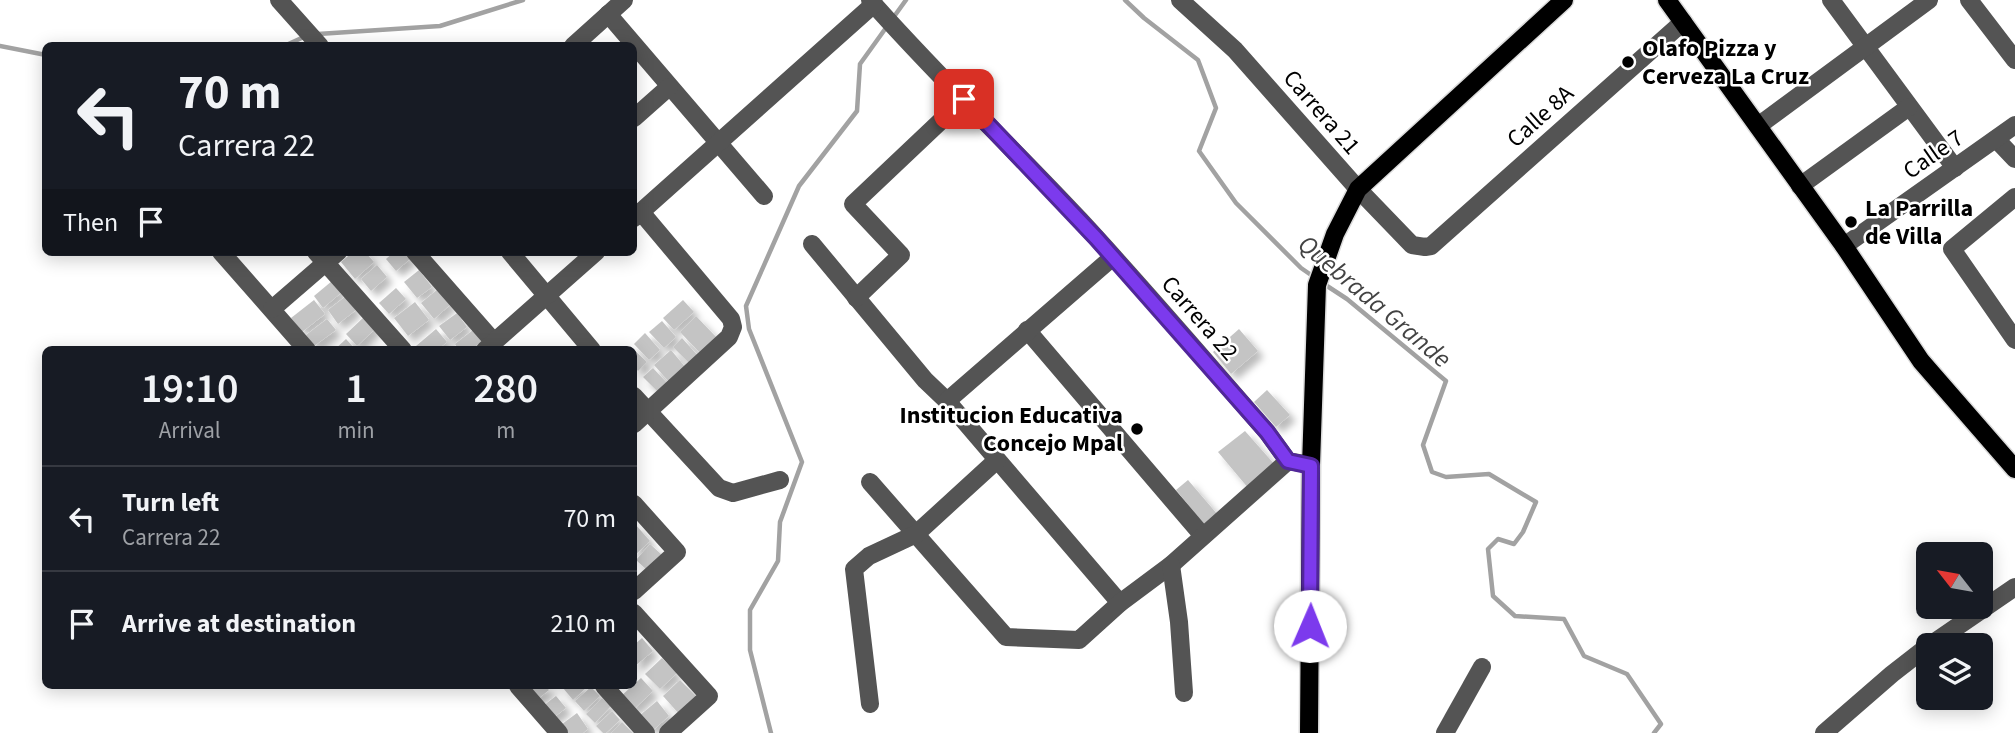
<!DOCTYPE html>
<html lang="en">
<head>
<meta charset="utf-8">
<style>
	body { margin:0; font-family:"Source Sans 3",sans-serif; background:#242831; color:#f1f3f6; height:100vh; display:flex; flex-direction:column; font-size:26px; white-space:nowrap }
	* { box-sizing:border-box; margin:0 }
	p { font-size:23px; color:#9ea1a6 }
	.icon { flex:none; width:38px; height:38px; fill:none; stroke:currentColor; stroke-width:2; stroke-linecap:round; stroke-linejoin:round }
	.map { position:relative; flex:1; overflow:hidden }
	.details { position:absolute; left:42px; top:346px; width:595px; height:343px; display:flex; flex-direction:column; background:#171b24; border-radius:10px; box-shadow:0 4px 18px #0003 }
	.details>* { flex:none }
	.top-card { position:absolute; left:42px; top:42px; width:595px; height:214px; border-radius:10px; box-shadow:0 4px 18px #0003; background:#171b24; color:#f1f3f6; overflow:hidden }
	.needle { width:46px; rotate:301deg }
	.fabs { position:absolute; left:1916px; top:542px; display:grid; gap:14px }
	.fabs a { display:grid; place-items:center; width:77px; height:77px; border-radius:10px; background:#171b24; box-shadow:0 4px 18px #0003; font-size:35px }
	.pin { position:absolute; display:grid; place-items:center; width:60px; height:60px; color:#fff; margin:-30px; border-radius:14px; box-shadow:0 4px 10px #0006 }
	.me { position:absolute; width:77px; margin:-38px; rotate:1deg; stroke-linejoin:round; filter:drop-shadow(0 0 5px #0008) }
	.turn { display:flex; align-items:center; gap:24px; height:147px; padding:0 21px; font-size:32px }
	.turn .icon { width:91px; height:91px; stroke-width:2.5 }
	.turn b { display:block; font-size:49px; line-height:60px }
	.then { display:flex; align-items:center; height:66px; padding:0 21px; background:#0003; gap:14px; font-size:26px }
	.eta { display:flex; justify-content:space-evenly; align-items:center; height:119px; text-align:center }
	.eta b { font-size:42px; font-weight:600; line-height:49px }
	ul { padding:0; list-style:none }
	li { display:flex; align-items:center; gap:21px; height:105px; padding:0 21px; border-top:2px solid #363941 }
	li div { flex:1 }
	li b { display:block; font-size:26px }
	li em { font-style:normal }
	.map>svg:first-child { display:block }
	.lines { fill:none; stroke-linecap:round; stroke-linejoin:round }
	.stream { stroke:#a2a2a2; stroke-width:4.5 }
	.building { fill:#c4c4c4; filter:url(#shadow) }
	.major-casing { stroke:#dbdbdb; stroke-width:21 }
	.minor { stroke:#545454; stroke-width:18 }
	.major { stroke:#000; stroke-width:18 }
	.route-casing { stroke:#51269a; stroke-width:18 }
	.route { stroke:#7c3aed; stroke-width:12 }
	.poi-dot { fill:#000; stroke:#fff; stroke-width:2.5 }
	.labels { text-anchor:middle; stroke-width:5; stroke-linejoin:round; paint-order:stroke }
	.poi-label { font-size:24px; font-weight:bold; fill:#000; stroke:#fff; text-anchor:start }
	.street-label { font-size:24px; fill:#000; stroke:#fff }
	.water-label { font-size:26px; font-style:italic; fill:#434343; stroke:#fff }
</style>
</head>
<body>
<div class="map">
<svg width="2015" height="733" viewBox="0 0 2015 733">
	<defs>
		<filter id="shadow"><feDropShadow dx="6" dy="6" stdDeviation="3.5" flood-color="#0004"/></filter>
	</defs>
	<rect width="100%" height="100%" fill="#fff"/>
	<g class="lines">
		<g class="stream">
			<path d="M1125 0 1144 18 1198 60 1216 108 1199 151 1236 203 1301 268 1314 277"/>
			<path d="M893 18 906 0"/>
			<path d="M318 34 440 26 523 0"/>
			<path d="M0 46 46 55"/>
			<path d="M284 46 306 36"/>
			<path d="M1321 282 1347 299 1446 381 1423 445 1432 472 1446 477 1489 474 1536 502 1523 532 1514 544 1498 539 1488 549 1493 596 1515 616 1564 619 1584 656 1627 674 1661 724 1654 733"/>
			<path d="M771 733 750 650V610L778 561 780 522 802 462 749 329 746 306 799 186 857 111 860 64 888 25"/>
		</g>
	</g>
	<g class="building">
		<path d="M353 252H365L374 262 355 279 341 262Z"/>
		<path d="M394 252H404L410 259 396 271 386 259Z"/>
		<path d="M377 265 387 277 371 291 361 279Z"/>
		<path d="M419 270 432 287 417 298 404 282Z"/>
		<path d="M332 281 342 292 323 308 314 296Z"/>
		<path d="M396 288 406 299 389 314 379 303Z"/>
		<path d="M438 289 451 304 434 319 421 303Z"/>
		<path d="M346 296 356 310 338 324 328 310Z"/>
		<path d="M314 300 325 314 302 332 291 318Z"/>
		<path d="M683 300 694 312 674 330 663 318Z"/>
		<path d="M415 302 429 320 408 336 394 318Z"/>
		<path d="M457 313 467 327 450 340 439 326Z"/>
		<path d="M365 316 376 328 357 346 346 334Z"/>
		<path d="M696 316 718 339 702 355 680 332Z"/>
		<path d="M327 319 336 330 314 346 306 335Z"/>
		<path d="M662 321 676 337 664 348 649 332Z"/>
		<path d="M436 329 447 342 437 350H419L416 346Z"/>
		<path d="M1239 329 1258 351 1231 374 1213 352Z"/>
		<path d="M473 330 482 341 471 350H459L455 344Z"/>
		<path d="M645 333 660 350 649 360 634 344Z"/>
		<path d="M682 338 699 357 691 365 673 347Z"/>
		<path d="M346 339 356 350H334Z"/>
		<path d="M631 347 647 362 638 371 634 366V350H628Z"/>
		<path d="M671 350 686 368 670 383 654 365Z"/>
		<path d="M653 368 668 384 659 393 643 377Z"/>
		<path d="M1267 390 1290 415 1276 427 1254 402Z"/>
		<path d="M1245 431 1276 466 1249 489 1218 452Z"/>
		<path d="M1188 480 1218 515 1206 526 1176 490Z"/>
		<path d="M635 524 650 541 634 556V526Z"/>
		<path d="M650 544 662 555 647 570 636 560Z"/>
		<path d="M642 638 653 651 635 666 634 645Z"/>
		<path d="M662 658 677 673 660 689 645 674Z"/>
		<path d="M641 678 653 691 633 710 620 697Z"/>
		<path d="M680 680 698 698 680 715 663 696Z"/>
		<path d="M522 686H545L549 690 533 703Z"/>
		<path d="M565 686H588L573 700 563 688Z"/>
		<path d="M591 687 600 696 584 711 575 701Z"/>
		<path d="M556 696 566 708 549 721 539 709Z"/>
		<path d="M602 698 611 706 595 723 586 714Z"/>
		<path d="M657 701 669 716 652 731 639 716Z"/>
		<path d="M612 711 620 720 606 733H603L596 726Z"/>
		<path d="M577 713 588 729 583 733H563L558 727Z"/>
		<path d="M622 722 633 733H611Z"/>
	</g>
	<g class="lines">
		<defs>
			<g id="major">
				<path d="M1667 0 1844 246 1921 361 2015 469"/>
				<path d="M1309 733 1311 465 1317 285 1335 234 1358 189 1564 0"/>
			</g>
		</defs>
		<use href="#major" class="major-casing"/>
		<g class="minor">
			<path d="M279 0 320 46"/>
			<path d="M870 0C937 76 1011 146 1080 220 1144 289 1205 361 1267 432L1288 461 1311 465"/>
			<path d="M1180 0 1235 50 1358 189 1412 245 1425 247 1431 246 1683 22"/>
			<path d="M1831 0 1955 168"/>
			<path d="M1969 0 2015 60"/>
			<path d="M608 14 764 196"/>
			<path d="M573 46 624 0"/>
			<path d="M634 118 669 87"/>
			<path d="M1758 126 1929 0"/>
			<path d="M1996 139 2015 159"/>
			<path d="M1800 186 1909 107"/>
			<path d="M2015 197 1952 249 2015 340"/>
			<path d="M634 218 874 4"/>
			<path d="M812 244 925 380 947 401 1120 603"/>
			<path d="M1844 246 2015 125"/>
			<path d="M221 252 307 350"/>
			<path d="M316 252 403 350"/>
			<path d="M415 252 494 342"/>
			<path d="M510 252 592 350"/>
			<path d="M856 298 901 255 853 204 964 99"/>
			<path d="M272 309 338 252"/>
			<path d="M1027 330 1203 536"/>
			<path d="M485 350 596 252"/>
			<path d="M634 396 719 488 733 493 780 480"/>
			<path d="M947 401 1113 257"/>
			<path d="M634 424 729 337 733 327 731 319 641 212"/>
			<path d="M870 482 1006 637 1079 640 1120 603 1171 565 1288 461"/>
			<path d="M634 504 677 552 634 591"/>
			<path d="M1171 565 1179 622 1184 693"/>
			<path d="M634 613 709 696 668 733"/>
			<path d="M1929 646 2015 587"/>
			<path d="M518 686 559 733"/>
			<path d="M604 686 646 733"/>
			<path d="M870 704 854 569 869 556 916 534 997 460"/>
			<path d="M1445 733 1482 667"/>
			<path d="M1824 733 1892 674 1928 646"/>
		</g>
		<use href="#major" class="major"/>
	</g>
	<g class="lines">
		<defs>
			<path id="route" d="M964 99 1096 238 1267 432 1288 461 1311 466 1310 626"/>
		</defs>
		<use href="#route" class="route-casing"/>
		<use href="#route" class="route"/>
	</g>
	<g class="poi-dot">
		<circle cx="1628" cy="62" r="7"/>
		<circle cx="1851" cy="222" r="7"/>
		<circle cx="1137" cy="429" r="7"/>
	</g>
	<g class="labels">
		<g class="poi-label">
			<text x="1642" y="56">Olafo Pizza y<tspan x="1642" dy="28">Cerveza La Cruz</tspan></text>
			<text x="1865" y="216">La Parrilla<tspan x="1865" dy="28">de Villa</tspan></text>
			<text x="1123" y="423" text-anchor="end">Institucion Educativa<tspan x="1123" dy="28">Concejo Mpal</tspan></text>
		</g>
		<g class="street-label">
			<text transform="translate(1322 112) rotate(49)" y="8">Carrera 21</text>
			<text transform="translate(1540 116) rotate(-42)" y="8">Calle 8A</text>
			<text transform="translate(1933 154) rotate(-35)" y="8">Calle 7</text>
			<text transform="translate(1200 318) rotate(49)" y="8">Carrera 22</text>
		</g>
		<g class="water-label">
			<text transform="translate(1375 301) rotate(40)" y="9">Quebrada Grande</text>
		</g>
	</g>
</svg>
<div class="fabs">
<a><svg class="needle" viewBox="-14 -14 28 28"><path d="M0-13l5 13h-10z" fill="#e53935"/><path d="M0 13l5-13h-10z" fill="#9ea1a6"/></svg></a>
<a><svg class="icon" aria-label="layers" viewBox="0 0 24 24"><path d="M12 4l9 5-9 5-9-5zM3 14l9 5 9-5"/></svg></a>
</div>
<div class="pin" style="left:964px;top:99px;background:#d93025"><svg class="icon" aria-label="arrive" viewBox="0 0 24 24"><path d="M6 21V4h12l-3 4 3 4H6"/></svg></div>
<svg class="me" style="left:1310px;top:626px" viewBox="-20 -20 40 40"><circle r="19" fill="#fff"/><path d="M0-13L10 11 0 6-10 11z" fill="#7c3aed"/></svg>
<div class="top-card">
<div class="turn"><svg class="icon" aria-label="left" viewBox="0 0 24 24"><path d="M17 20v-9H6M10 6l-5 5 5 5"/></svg><div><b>70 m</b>Carrera 22</div></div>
<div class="then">Then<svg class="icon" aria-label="arrive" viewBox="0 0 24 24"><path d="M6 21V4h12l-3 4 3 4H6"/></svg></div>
</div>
<section class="details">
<div class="eta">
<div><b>19:10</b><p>Arrival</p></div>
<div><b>1</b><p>min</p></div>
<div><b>280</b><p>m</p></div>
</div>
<ul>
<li><svg class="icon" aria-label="left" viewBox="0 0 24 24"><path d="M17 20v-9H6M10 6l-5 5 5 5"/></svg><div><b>Turn left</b><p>Carrera 22</p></div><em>70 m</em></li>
<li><svg class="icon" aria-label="arrive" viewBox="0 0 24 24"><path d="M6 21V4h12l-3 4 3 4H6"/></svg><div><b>Arrive at destination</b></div><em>210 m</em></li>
</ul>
</section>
</div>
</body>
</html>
